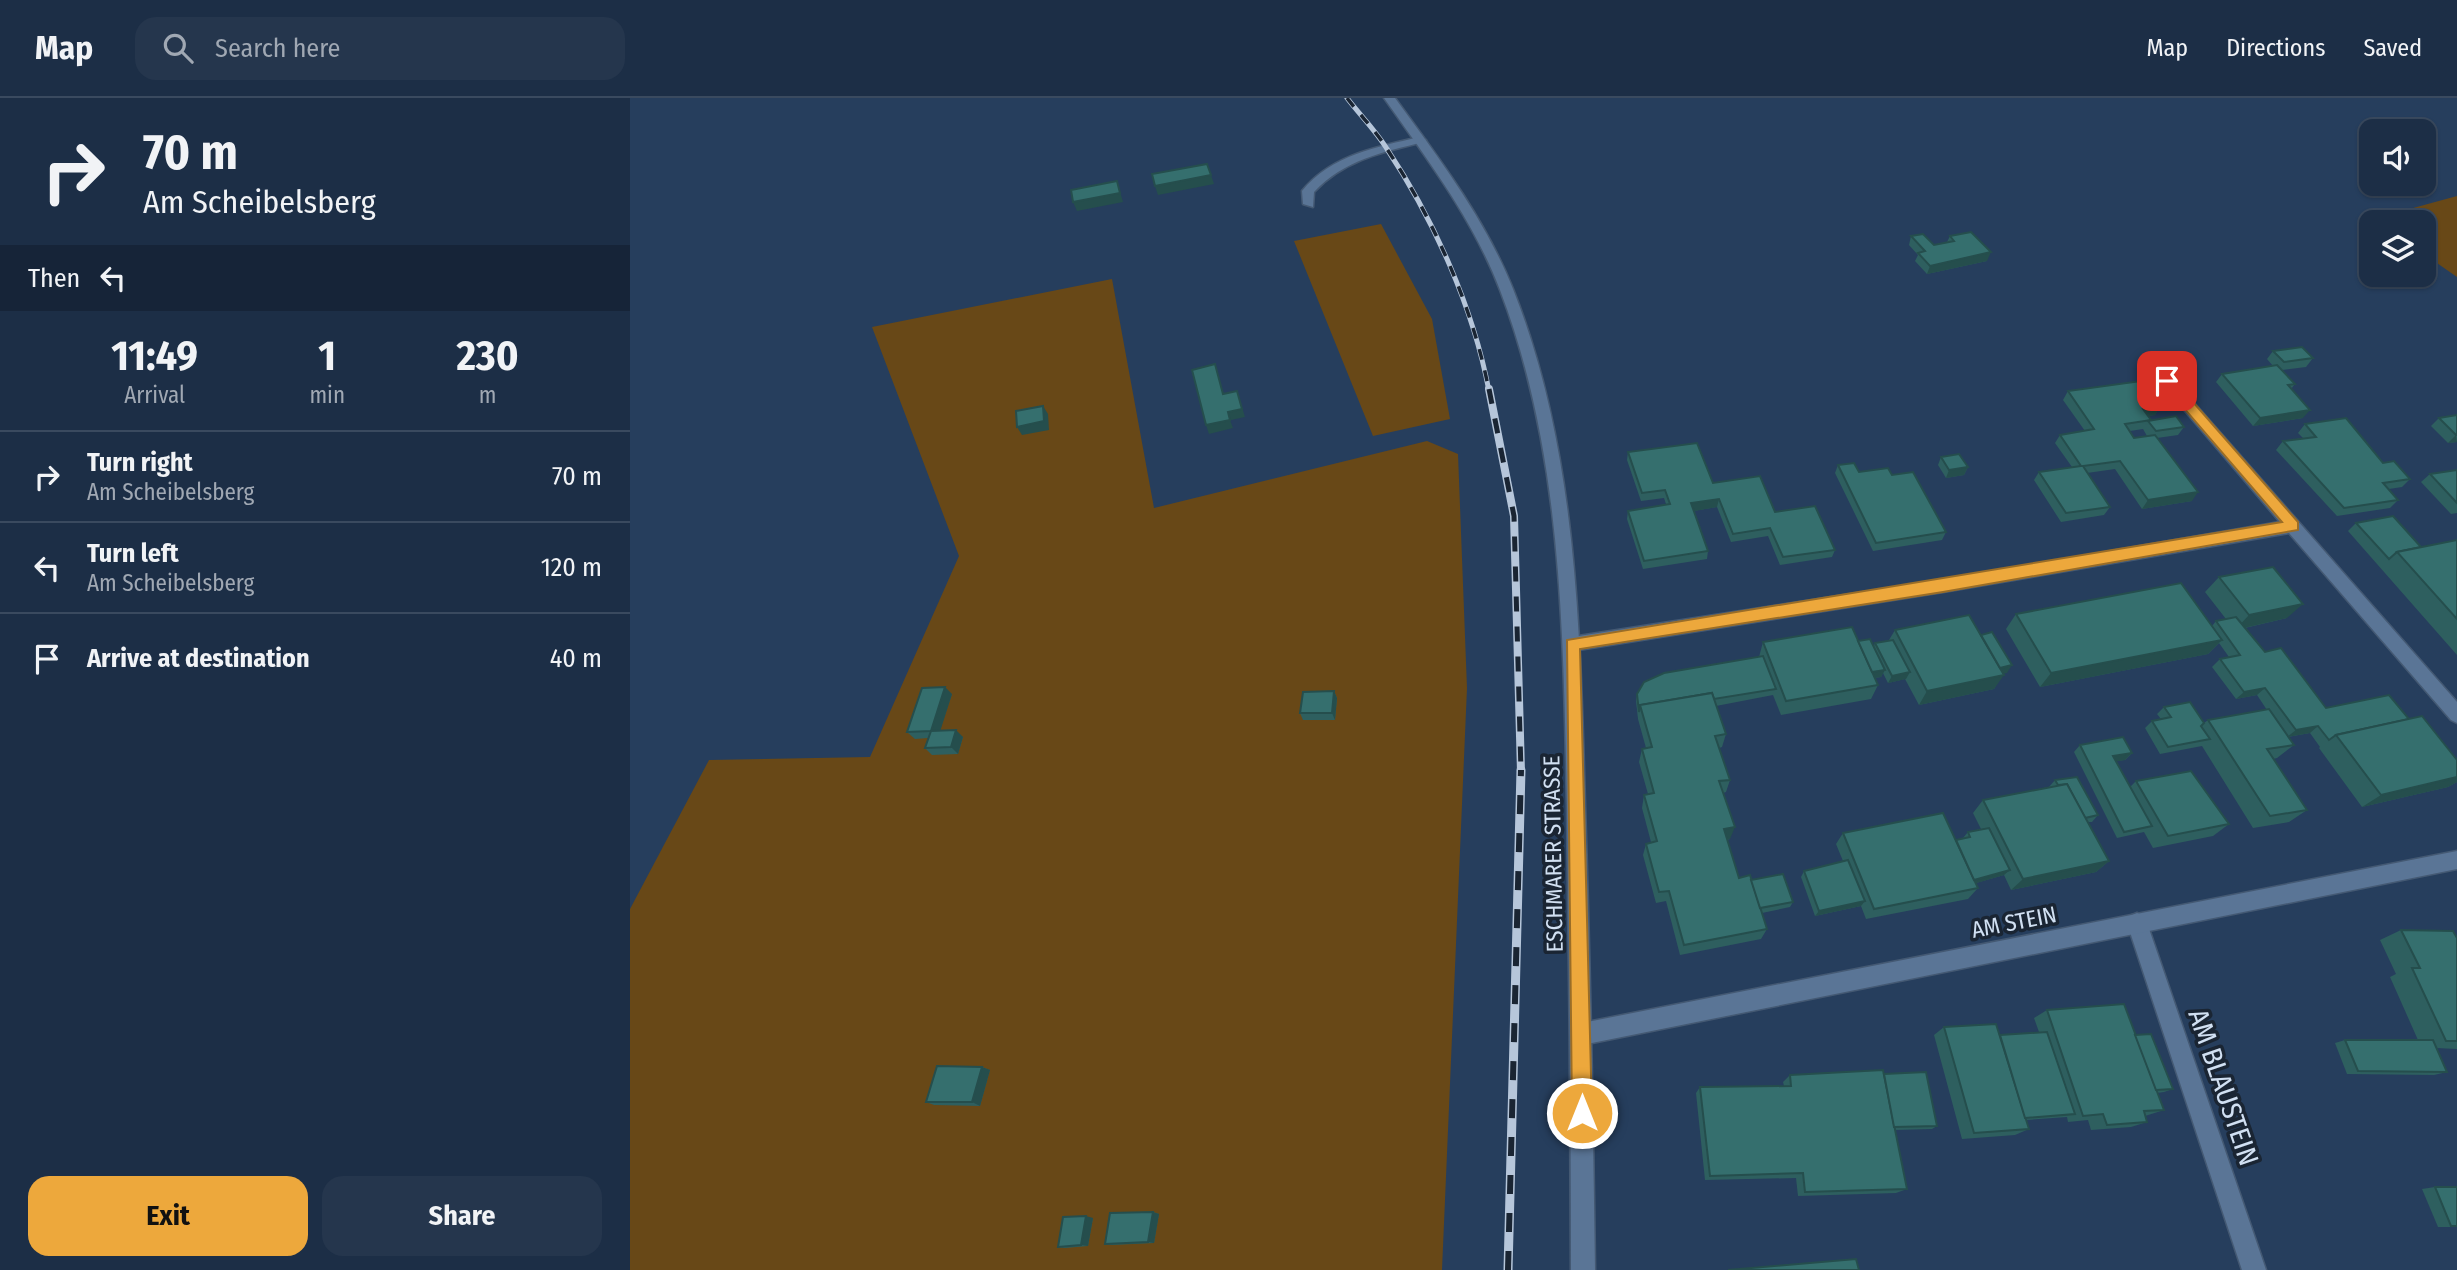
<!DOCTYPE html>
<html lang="en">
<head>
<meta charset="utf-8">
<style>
	body { margin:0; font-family:"Fira Sans Condensed",sans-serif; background:#25364d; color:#f1f3f6; height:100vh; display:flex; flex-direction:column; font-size:26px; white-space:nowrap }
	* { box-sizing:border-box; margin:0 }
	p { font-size:23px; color:#a0a8b3 }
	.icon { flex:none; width:38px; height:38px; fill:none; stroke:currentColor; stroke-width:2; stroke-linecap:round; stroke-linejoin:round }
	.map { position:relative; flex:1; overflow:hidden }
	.panel { display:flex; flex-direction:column; background:#1c2e46; width:630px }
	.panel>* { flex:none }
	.banner { background:#1c2e46; color:#f1f3f6; overflow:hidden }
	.tools { position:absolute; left:1729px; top:21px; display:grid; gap:14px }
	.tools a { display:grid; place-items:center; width:77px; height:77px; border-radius:14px; background:#1c2e46; box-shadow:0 2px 5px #0004,0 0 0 2px #3a4a5f; font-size:35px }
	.pin { position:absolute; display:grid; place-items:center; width:60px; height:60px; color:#fff; margin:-30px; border-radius:14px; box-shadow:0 4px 10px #0006 }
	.me { position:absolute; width:77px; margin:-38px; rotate:0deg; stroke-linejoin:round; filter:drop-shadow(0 0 5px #0008) }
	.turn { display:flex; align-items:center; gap:24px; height:147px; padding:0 28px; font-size:32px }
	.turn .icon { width:91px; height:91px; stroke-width:2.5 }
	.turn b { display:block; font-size:49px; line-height:60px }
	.then { display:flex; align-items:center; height:66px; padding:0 28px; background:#0003; gap:14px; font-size:26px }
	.eta { display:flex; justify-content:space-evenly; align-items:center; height:119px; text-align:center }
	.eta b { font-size:42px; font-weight:700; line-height:49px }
	.cta { display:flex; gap:14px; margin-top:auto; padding:14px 28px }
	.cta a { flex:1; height:80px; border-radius:21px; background:#eda83c; color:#111; font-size:28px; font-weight:700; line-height:80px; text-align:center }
	.cta a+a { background:#25364d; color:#f1f3f6 }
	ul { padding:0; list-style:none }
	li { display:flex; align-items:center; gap:21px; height:91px; padding:0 28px; border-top:2px solid #3a4a5f }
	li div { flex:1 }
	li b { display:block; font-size:26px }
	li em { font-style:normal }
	header { display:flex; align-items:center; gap:42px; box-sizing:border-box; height:98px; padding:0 35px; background:#1c2e46; border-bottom:2px solid #3a4a5f }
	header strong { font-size:33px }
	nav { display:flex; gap:38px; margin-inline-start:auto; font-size:24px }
	.search { width:490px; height:63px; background:#25364d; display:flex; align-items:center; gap:18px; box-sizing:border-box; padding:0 24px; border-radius:21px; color:#a0a8b3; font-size:26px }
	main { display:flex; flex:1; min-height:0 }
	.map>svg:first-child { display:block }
	.green { fill:#684817 }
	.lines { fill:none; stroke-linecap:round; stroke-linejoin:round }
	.lane-casing { stroke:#445973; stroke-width:3 }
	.street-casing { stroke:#445973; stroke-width:3 }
	.secondary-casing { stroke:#445973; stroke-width:3 }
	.lane { fill:#5a7596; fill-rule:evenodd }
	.street { fill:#5a7596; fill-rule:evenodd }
	.secondary { fill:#5a7596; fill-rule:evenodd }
	.rail-far2-casing { stroke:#b6c6da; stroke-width:5 }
	.rail-far1-casing { stroke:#b6c6da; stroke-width:8 }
	.rail-casing { stroke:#b6c6da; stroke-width:9 }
	.rail-far2 { stroke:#1a2533; stroke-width:3.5; stroke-dasharray:11; stroke-linecap:butt }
	.rail-far1 { stroke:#1a2533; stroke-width:5; stroke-dasharray:15; stroke-linecap:butt }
	.rail { stroke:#1a2533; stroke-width:6; stroke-dasharray:19; stroke-linecap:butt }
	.wall { fill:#2e5f5f; fill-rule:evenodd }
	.shaded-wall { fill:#254e4d }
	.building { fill:#356f6e; stroke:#254e4d; stroke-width:2 }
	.route { fill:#eda83c; stroke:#9a6d27; stroke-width:2 }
	.labels { text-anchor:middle; stroke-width:7; stroke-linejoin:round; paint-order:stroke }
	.street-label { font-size:23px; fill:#d1e0f2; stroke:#1a2533 }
	.near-street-label { font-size:28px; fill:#d1e0f2; stroke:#1a2533 }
</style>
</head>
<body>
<header>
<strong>Map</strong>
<div class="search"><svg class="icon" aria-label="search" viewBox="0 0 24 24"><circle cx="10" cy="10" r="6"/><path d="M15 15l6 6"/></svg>Search here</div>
<nav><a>Map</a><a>Directions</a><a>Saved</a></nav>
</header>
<main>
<section class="panel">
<div class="banner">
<div class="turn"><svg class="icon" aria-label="right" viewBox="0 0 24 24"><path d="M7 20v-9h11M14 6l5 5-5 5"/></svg><div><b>70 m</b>Am Scheibelsberg</div></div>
<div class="then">Then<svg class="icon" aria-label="left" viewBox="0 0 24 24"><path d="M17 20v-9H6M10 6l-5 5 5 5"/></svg></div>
</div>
<div class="eta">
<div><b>11:49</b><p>Arrival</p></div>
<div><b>1</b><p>min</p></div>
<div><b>230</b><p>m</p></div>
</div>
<ul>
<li><svg class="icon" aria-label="right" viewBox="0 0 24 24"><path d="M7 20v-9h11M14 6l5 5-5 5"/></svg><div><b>Turn right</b><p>Am Scheibelsberg</p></div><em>70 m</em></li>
<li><svg class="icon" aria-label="left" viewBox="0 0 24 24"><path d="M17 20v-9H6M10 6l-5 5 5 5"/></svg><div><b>Turn left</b><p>Am Scheibelsberg</p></div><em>120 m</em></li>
<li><svg class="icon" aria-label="arrive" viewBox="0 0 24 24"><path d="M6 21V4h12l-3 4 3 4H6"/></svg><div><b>Arrive at destination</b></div><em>40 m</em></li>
</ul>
<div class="cta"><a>Exit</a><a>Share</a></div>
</section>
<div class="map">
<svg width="1827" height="1172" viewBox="0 0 1827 1172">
	<rect width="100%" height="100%" fill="#263e5d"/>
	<g class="green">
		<path d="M1827 98V179L1794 156V124H1748L1743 121Z"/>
		<path d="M751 126 802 221 820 321 743 338 664 143Z"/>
		<path d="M482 181 524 410 797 343 828 356 837 590 812 1172H0V811L79 662 240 659 329 458 242 229Z"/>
	</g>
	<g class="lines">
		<defs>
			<g id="lane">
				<path d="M790 39 796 42 794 44C753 54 714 62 684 94L683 109 673 106 672 93C701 57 747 49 790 39Z"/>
				<path d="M1507 815 1514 818 1517 825 1636 1172H1612L1497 825 1500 818Z"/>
			</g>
			<g id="street">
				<path d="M1537 278 1542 280 1827 604V625L1821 622 1659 435 1313 494 942 553 936 551 933 546 936 541 942 539 1313 482 1650 424 1532 286V280Z"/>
				<path d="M1827 753V771L952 947 944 944 941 936 944 928 952 925Z"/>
			</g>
			<path id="secondary" d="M754 0H765C809 60 855 121 883 191 948 355 950 535 955 708 960 863 963 1017 965 1172H941C941 1018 939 863 937 709 933 536 933 356 870 192 843 121 797 61 754 0Z"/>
		</defs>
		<use href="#lane" class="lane-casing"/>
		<use href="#street" class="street-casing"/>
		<use href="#secondary" class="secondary-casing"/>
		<use href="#lane" class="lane"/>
		<use href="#street" class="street"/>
		<use href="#secondary" class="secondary"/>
		<defs>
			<path id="rail-far2" d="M717 0C730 17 746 33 757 51 804 122 843 209 859 293"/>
			<path id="rail-far1" d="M859 291 884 418 891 674"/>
			<path id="rail" d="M878 1172 891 672"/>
		</defs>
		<use href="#rail-far2" class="rail-far2-casing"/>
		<use href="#rail-far1" class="rail-far1-casing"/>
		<use href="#rail" class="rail-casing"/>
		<use href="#rail-far2" class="rail-far2"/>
		<use href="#rail-far1" class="rail-far1"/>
		<use href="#rail" class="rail"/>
	</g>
	<g class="wall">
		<path d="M1281 138 1304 147 1317 144 1320 138 1357 163 1297 176 1285 163 1288 157 1279 147Z"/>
		<path d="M1643 253 1683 260 1676 269 1652 272 1665 286 1661 291 1673 320 1623 328 1586 284 1592 276 1643 268 1637 261Z"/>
		<path d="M1438 293 1530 308 1525 317 1518 318 1521 322 1554 329 1548 337 1527 340 1562 403 1512 411 1485 371 1457 375 1480 409 1474 417 1431 424 1404 382 1409 374 1442 369 1425 345 1430 337 1455 333 1433 302ZM1513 331 1517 338 1504 340 1500 333Z"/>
		<path d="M1827 317V344L1818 345 1801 328 1809 320Z"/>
		<path d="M1675 326 1753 365 1780 381 1772 389 1759 391 1768 402 1760 410 1707 418 1646 352 1653 343 1673 340 1668 335Z"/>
		<path d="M998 354 1083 385 1145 414 1205 452 1202 459 1150 467 1138 438 1101 444 1087 409 1063 413 1078 453 1077 461 1013 471 997 421 998 413 1036 406 1034 400 1011 403 997 362Z"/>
		<path d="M1311 359 1338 369 1334 377 1316 380 1308 367Z"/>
		<path d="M1208 367 1229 374 1262 377 1316 434 1312 442 1243 453 1205 375Z"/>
		<path d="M1827 372V415L1821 416 1791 384 1800 376Z"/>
		<path d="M1726 425 1791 449 1827 442V557L1718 433Z"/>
		<path d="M1589 479 1657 520 1615 530 1635 554 1696 610 1779 621 1827 662V684L1818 689 1732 709 1689 650 1690 649 1680 635 1658 639 1664 647 1647 660 1643 661 1677 712 1659 724 1623 730 1572 648 1530 656 1515 630 1522 623 1531 621 1527 616 1534 609 1574 625 1578 622 1637 612 1627 597 1606 601 1582 569 1590 561 1599 559 1589 545 1578 556 1410 589 1376 531 1386 516 1582 528 1586 523 1596 521 1575 494Z"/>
		<path d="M1265 532 1351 537 1377 575H1373L1364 591 1289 607 1275 581 1258 585 1253 575 1251 579 1245 580 1248 587 1241 601 1151 617 1143 597 1086 608 1096 636 1092 649 1089 650 1100 682 1096 694 1093 695 1100 741 1097 742 1109 780 1121 782 1163 804 1160 809 1132 815 1137 831 1131 841 1050 857 1036 803 1026 805 1013 757 1016 746 1021 744 1012 710 1014 697 1018 696 1009 664 1012 651 1016 650 1008 621 1006 603 1007 596 1129 559 1133 544 1228 543 1244 548 1245 545 1259 542Z"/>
		<path d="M704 593 707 600 705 622H673L670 615Z"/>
		<path d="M322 596 310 632 333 639 328 656 302 657 295 650 298 640 285 641 277 634Z"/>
		<path d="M1450 647 1502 655 1495 662 1486 663 1500 689 1506 683 1599 726 1583 738 1523 750 1514 734 1487 740 1444 654Z"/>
		<path d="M1425 682 1468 717 1462 724H1458L1479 763 1466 774 1381 792 1374 777 1346 785 1348 790 1338 801 1236 821 1231 808 1185 818 1171 779 1174 773 1213 763 1206 746 1213 735 1326 742 1333 740 1338 734 1351 731 1343 715 1353 702 1419 689Z"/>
		<path d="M1771 832 1827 840V951L1806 950 1817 974 1804 977 1717 976 1705 945 1715 942H1788L1760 879 1766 876 1750 842Z"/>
		<path d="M1417 912 1505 937 1543 991 1534 994 1527 995 1534 1012 1515 1018 1517 1024 1501 1029 1461 1032 1458 1022 1438 1024 1437 1019 1396 1022 1399 1031 1385 1037 1332 1041 1304 937 1314 929 1370 937 1409 934 1404 920Z"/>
		<path d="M352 969 360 972 350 1008 304 1007 296 1004Z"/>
		<path d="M1254 976 1307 1028 1302 1031 1265 1032 1277 1091 1266 1095 1168 1098 1166 1080 1075 1082 1066 995 1070 989 1154 988 1153 984 1160 977Z"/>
		<path d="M1805 1089H1827V1129H1808L1792 1091Z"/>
		<path d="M523 1114 529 1116 524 1145 482 1147 475 1146Z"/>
		<path d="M463 1120 458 1148 435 1150 428 1149Z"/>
	</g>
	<g class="shaded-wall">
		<path d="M581 77 584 86 528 97 525 88Z"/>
		<path d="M487 83 493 104 447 113 443 104Z"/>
		<path d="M1361 154 1357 163 1297 176 1300 168Z"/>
		<path d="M607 293 615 319 601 322 598 314Z"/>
		<path d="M413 308 418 316 419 332 392 337 387 329Z"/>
		<path d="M1530 308 1525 317 1507 320 1513 311Z"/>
		<path d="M1680 312 1673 320 1623 328 1630 320Z"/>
		<path d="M600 322 603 330 579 336 576 327Z"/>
		<path d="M1826 337 1827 344 1818 345Z"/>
		<path d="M1338 369 1334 377 1316 380 1319 372Z"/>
		<path d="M1568 394 1562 403 1512 411 1518 402Z"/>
		<path d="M1089 401 1087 409 1059 414 1061 405Z"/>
		<path d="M1673 506 1657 520 1605 532 1619 517Z"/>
		<path d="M1592 542 1578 556 1410 589 1421 575Z"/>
		<path d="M1382 567 1377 575 1358 579 1363 572Z"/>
		<path d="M1255 572 1251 579 1233 582 1236 575Z"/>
		<path d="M1280 574 1276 581 1258 585 1262 578Z"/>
		<path d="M1374 577 1364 591 1289 607 1297 593Z"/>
		<path d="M315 589 322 596 308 640 301 633Z"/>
		<path d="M1635 590 1627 597 1606 601 1614 594Z"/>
		<path d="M704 593 707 600 705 622 702 615Z"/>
		<path d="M1688 628 1680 635 1657 639 1666 632Z"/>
		<path d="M326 632 333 639 328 656 321 649Z"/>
		<path d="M1502 655 1495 662 1477 665 1483 658Z"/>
		<path d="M1827 679V684L1818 689 1732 709 1751 697Z"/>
		<path d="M1105 729 1100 741 1089 743 1094 731Z"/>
		<path d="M1479 763 1466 774 1381 792 1393 781Z"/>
		<path d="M1380 772 1374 777 1333 789 1338 784Z"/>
		<path d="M1235 803 1231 808 1185 818 1189 813Z"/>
		<path d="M352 969 360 972 350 1008 342 1004Z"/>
		<path d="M523 1114 529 1116 524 1145 518 1144Z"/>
		<path d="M456 1118 463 1120 458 1148 451 1147Z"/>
	</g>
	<g class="building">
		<path d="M577 66 581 77 525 88 522 76Z"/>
		<path d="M487 83 490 95 443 104 441 92Z"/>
		<path d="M1341 134 1361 154 1300 168 1288 155 1295 153 1281 138 1293 136 1304 147 1324 143 1320 138Z"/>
		<path d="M1672 249 1683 260 1654 264 1643 253Z"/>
		<path d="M585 266 593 296 607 293 612 311 598 314 600 322 576 327 562 272Z"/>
		<path d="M1647 267 1665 286 1658 287 1680 312 1630 320 1592 276Z"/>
		<path d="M1511 283 1530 308 1513 311 1521 322 1495 326 1504 340 1525 337 1568 394 1518 402 1490 363 1453 368 1480 409 1436 415 1409 374 1451 368 1430 337 1464 331 1438 293Z"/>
		<path d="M413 308 414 323 387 329 386 313Z"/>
		<path d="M1827 317V337H1826L1809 320Z"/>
		<path d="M1546 318 1554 329 1526 333 1518 323Z"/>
		<path d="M1716 320 1753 365 1764 363 1780 381 1753 385 1768 402 1714 410 1653 343 1686 339 1675 326Z"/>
		<path d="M1067 345 1083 385 1130 378 1145 414 1185 408 1205 452 1153 459 1140 430 1103 436 1089 401 1061 405 1078 453 1014 463 998 413 1040 406 1035 392 1012 395 998 354Z"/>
		<path d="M1329 356 1338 369 1319 372 1311 359Z"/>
		<path d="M1224 365 1229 374 1258 370 1262 377 1283 374 1316 434 1246 445 1208 367Z"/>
		<path d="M1827 372V405L1800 376Z"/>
		<path d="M1763 418 1791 449 1767 454 1759 461 1726 425Z"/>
		<path d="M1827 442V521L1767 454Z"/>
		<path d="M1643 469 1673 506 1619 517 1589 479Z"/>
		<path d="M1551 485 1592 542 1421 575 1386 516Z"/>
		<path d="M1339 517 1374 577 1297 593 1265 532Z"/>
		<path d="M1606 519 1635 554 1651 550 1696 610 1759 597 1779 621 1706 637 1699 642 1688 628 1666 632 1635 590 1614 594 1590 561 1610 557 1586 523Z"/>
		<path d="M1222 529 1248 587 1156 603 1133 544Z"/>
		<path d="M1362 534 1382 567 1370 570 1351 537Z"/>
		<path d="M1240 541 1255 572 1242 574 1228 543Z"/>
		<path d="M1263 542 1280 574 1262 578 1245 545Z"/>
		<path d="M1133 558 1146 591 1084 601 1082 595 1010 607 1009 614 1007 596 1014 584 1034 575Z"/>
		<path d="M315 589 301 633 277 634 292 590Z"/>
		<path d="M704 593 702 615H670L673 594Z"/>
		<path d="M1082 595 1096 636 1085 638 1100 682 1089 683 1105 729 1094 731 1109 780 1120 777 1137 831 1054 847 1039 793 1029 794 1016 746 1027 743 1014 697 1024 695 1012 651 1022 649 1010 607Z"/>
		<path d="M1560 604 1574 625 1571 628 1580 641 1538 649 1522 623 1541 619 1534 609Z"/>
		<path d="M1639 611 1664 647 1637 651 1677 712 1640 718 1578 622Z"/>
		<path d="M1792 618 1827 662V679L1751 697 1706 637Z"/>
		<path d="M326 632 321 649 295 650 301 633Z"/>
		<path d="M1493 639 1502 655 1483 658 1522 728 1494 734 1450 647Z"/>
		<path d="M1561 673 1599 726 1538 738 1506 683Z"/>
		<path d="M1447 679 1468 717 1455 720 1437 686 1428 687 1425 682Z"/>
		<path d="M1437 686 1479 763 1393 781 1353 702Z"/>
		<path d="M1313 715 1348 790 1244 811 1213 735Z"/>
		<path d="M1359 730 1380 772 1344 782 1326 742 1340 739 1338 734Z"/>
		<path d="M1218 762 1235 803 1189 813 1174 773Z"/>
		<path d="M1153 776 1163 804 1130 810 1121 782Z"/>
		<path d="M1771 832 1823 833 1827 840V943H1816L1782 870H1790Z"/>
		<path d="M1494 906 1534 1012 1514 1013 1517 1024 1477 1027 1473 1016 1453 1018 1417 912Z"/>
		<path d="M1366 926 1399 1031 1344 1035 1314 929Z"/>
		<path d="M1417 934 1445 1016 1395 1020 1370 937Z"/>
		<path d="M1521 936 1543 991 1526 992 1505 937Z"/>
		<path d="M1715 942H1803L1817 974 1728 973Z"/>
		<path d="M307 968 352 969 342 1004H296Z"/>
		<path d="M1253 972 1277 1091 1175 1094 1173 1075 1080 1078 1070 989 1161 988 1160 977Z"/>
		<path d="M1296 974 1307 1028 1264 1029 1254 976Z"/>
		<path d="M1805 1089H1827V1128H1821Z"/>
		<path d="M523 1114 518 1144 475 1146 480 1115Z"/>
		<path d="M456 1118 451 1147 428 1149 433 1119Z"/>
		<path d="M1226 1161 1229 1172H1098Z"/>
	</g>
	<path class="route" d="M1537 279 1542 280 1668 424V432L1313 494 950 551 962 1015 959 1022 952 1025 945 1022 942 1015 937 542 1652 424 1533 286 1531 283Z"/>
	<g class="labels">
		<g class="street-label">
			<text transform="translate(923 756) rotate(-91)" y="8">ESCHMARER STRASSE</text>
			<text transform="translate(1384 824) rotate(-11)" y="8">AM STEIN</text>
		</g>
		<g class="near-street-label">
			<text transform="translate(1594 989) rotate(71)" y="10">AM BLAUSTEIN</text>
		</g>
	</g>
</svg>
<div class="tools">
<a><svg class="icon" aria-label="sound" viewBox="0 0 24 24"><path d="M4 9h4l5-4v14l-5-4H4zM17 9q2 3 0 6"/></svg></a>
<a><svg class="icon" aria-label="layers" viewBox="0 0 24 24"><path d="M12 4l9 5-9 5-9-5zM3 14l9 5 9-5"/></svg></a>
</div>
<div class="pin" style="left:1537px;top:283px;background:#d93025"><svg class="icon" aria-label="arrive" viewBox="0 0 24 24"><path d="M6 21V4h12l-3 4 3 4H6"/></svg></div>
<svg class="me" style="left:952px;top:1015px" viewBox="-20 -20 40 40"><circle r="17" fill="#eda83c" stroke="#fff" stroke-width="3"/><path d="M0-11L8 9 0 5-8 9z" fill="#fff"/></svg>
</div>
</main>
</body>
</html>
